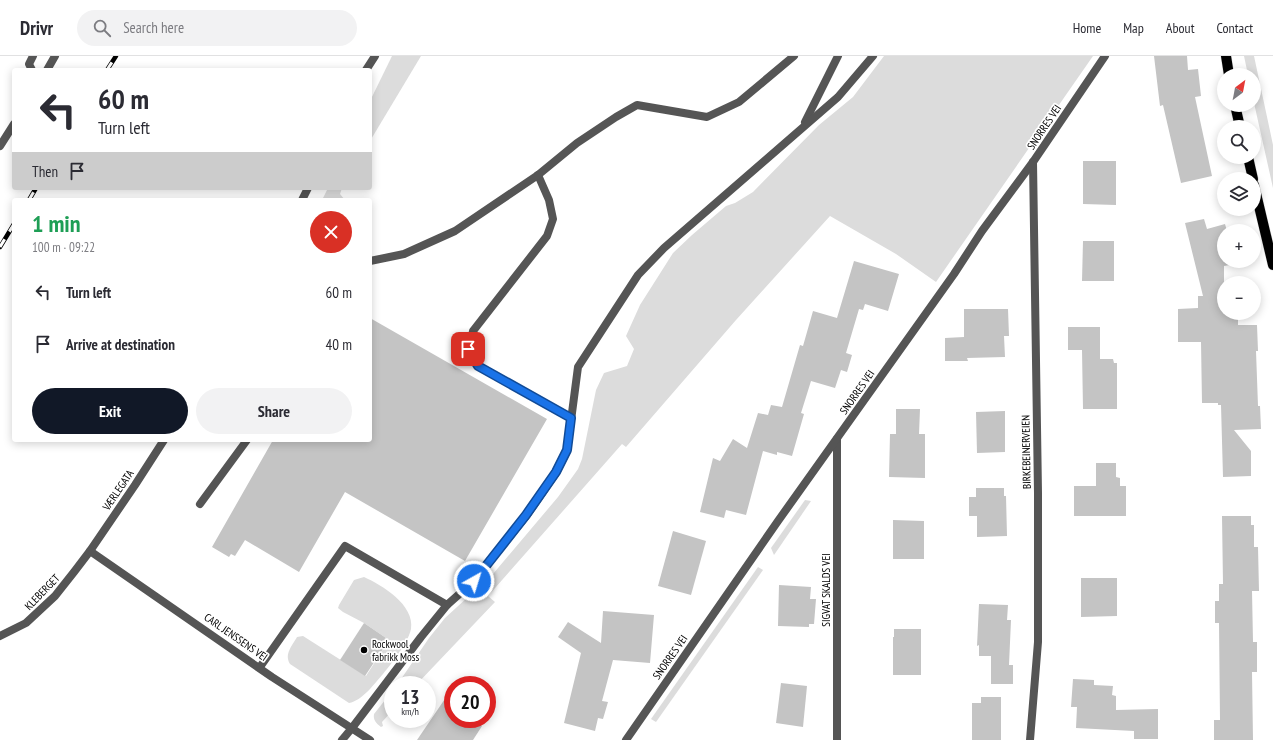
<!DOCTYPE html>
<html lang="en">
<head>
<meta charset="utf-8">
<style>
	body { margin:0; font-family:"PT Sans Narrow",sans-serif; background:#f2f2f3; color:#2b2b33; height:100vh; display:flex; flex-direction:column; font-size:15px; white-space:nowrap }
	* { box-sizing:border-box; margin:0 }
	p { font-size:13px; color:#7c7c81 }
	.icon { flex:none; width:22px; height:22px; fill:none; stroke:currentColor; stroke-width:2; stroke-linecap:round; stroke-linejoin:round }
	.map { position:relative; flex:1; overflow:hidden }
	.side { position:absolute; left:12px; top:142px; width:360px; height:244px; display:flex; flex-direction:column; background:#fff; border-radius:4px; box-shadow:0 2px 10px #0003 }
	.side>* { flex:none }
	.top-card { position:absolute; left:12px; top:12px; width:360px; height:122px; border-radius:4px; box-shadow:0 2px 10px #0003; background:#fff; color:#2b2b33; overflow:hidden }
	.needle { width:26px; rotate:32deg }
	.fabs { position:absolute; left:1217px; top:12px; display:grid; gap:8px }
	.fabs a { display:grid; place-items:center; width:44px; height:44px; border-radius:50%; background:#fff; box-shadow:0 2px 10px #0003; font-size:20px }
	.speed { position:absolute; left:384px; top:620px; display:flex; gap:8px; font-size:20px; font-weight:700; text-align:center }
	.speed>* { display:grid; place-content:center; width:52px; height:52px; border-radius:50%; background:#fff; box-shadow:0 2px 10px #0003; line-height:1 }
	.speed small { font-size:10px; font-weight:400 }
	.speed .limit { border:6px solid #d22; background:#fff; color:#111 }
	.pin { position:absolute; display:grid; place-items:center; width:34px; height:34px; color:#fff; margin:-17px; border-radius:8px; box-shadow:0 2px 6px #0006 }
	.me { position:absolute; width:44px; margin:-22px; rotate:39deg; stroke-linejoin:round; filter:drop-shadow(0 0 3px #0008) }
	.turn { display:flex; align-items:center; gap:14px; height:84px; padding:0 20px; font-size:18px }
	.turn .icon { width:52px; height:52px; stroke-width:2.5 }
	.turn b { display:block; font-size:28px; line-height:34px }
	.then { display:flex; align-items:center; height:38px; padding:0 20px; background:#0003; gap:8px; font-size:15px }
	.round { display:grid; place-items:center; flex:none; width:42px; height:42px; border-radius:21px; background:#f2f2f3 }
	.overview { display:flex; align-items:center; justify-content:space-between; height:68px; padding:0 20px }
	h1 { font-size:24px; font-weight:800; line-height:30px; color:#1e9e55 }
	.action { display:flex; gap:8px; margin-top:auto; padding:8px 20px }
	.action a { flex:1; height:46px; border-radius:24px; background:#111827; color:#fff; font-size:16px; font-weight:800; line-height:46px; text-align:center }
	.action a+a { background:#f2f2f3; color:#2b2b33 }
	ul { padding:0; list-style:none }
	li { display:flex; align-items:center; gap:12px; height:52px; padding:0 20px }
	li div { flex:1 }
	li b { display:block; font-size:15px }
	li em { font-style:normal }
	header { display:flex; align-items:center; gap:24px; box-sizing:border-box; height:56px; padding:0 20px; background:#fff; border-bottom:1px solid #e1e1e2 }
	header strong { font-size:19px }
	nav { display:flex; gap:22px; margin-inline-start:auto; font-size:14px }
	.search { width:280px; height:36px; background:#f2f2f3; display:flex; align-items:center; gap:10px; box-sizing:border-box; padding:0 14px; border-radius:22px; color:#7c7c81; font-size:15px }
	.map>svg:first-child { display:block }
	.green { fill:#dcdcdc }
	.building { fill:#c4c4c4 }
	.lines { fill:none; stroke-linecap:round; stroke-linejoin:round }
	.primary-casing { stroke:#dbdbdb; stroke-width:11 }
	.lane { stroke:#555; stroke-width:8 }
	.street { stroke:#555; stroke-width:8 }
	.primary { stroke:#000; stroke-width:10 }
	.rail-casing { stroke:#000; stroke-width:4.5 }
	.rail { stroke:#fff; stroke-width:3; stroke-dasharray:9; stroke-linecap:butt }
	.route-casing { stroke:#114b97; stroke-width:10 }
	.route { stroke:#1a73e8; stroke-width:7 }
	.poi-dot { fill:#000; stroke:#fff; stroke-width:1.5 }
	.labels { text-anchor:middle; stroke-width:3.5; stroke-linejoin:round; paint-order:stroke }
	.street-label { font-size:11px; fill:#000; stroke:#fff }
	.poi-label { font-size:11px; fill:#000; stroke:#fff; text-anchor:start }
</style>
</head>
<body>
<header>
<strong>Drivr</strong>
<div class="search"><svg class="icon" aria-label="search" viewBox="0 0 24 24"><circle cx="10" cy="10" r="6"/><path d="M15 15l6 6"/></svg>Search here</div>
<nav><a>Home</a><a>Map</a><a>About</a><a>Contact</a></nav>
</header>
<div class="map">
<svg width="1273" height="684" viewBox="0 0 1273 684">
	<rect width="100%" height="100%" fill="#fff"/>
	<g class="green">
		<path d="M392 0H421L370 85V45Z"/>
		<path d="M884 0H1093L936 226 896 198 830 160 736 264 626 391 622 388 488 540 495 546 416 629H397L429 582 445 562 493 518 558 441 578 413 582 403 596 334 604 317 627 310 634 293 626 280 640 249 673 197 692 179 726 150 735 147 753 136 819 69 853 41Z"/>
		<path d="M1244 0H1254L1273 89V132L1254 47V19H1248Z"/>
		<path d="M328 132H342L340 138 345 144H324L323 142Z"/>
		<path d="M805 444 811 445 774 499 771 492Z"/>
		<path d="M758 511 763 514 656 666 651 663Z"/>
		<path d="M364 521C382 529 415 549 411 573 408 587 392 607 383 618 375 627 362 645 349 647L290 608C284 598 292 590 297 581L303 580 366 620 389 584 364 567 343 556 338 552 339 549 354 524Z"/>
		<path d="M393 634V654L382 666 383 670 381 671C376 667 373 664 374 658Z"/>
	</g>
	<g class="building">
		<path d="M1154 0H1187L1188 14 1198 13 1201 40 1195 41 1212 120 1181 127 1163 49 1160 50Z"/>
		<path d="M1083 105H1116V149L1083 148Z"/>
		<path d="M1204 163 1207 173 1225 168 1227 175H1224V205H1234L1235 208 1224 210V257H1238V269H1257L1258 295H1256L1258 350H1260L1261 373 1234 374 1251 395V420L1223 421 1221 349H1218V347H1202L1201 286H1178V253L1198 252V240H1203L1185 167Z"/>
		<path d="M1083 185H1114V225H1082Z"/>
		<path d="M854 205 899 218 888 255 865 248 863 254 859 253 846 297 852 299 847 316 841 314 835 332 811 325 801 357 804 358 792 400 777 396V399L763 395 746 459 726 454 724 462 700 456 713 402 720 405 733 383 747 392 758 357 768 359 771 349 782 351 800 289 803 290 813 255 837 262Z"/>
		<path d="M964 253H1008L1009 280H1004L1005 301 967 302 968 305H945V282L964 281Z"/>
		<path d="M370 262 547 363 465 505 345 436 299 516 245 484 235 500 231 498 229 501 212 491 273 384H370Z"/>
		<path d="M1068 271H1100V303H1113L1114 307H1117V353H1083L1082 294H1068Z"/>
		<path d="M896 353H920L919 378H925V422L889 421 890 378H896Z"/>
		<path d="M1005 355V396L977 397 976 356Z"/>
		<path d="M1096 407H1116V421L1120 422V430H1126V460H1074V430H1096Z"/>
		<path d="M976 432H1004V440H1006L1007 480 977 481V460H969V441H976Z"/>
		<path d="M1222 460H1251V469H1254V491H1258L1259 535H1252L1253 586H1257V616H1252L1253 684H1214V664H1220L1219 567H1215V545H1219V528H1223Z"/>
		<path d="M893 464 924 465V503H893Z"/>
		<path d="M673 475 706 485 691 539 658 530Z"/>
		<path d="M1081 522H1117V560L1081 561Z"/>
		<path d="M779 529 811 531 810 543H816L814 568H809V571L778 570Z"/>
		<path d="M979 548 1008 549 1007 564H1011L1009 609H1013V628H991V600H979V589L977 590Z"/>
		<path d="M603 555 654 559 650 607 613 604 602 645 608 646 603 663 598 662 595 675 564 667 581 597 558 581 568 566 601 587Z"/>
		<path d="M364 567 389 584 365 620 340 604Z"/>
		<path d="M894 573H921V619H893V581H894Z"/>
		<path d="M1073 623 1094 624V629L1113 630 1112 639 1116 640V654L1158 653V683H1134V675L1076 672 1077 651H1071Z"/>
		<path d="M781 627 807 630 803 671 776 667Z"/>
		<path d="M453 631V663H472L482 670 473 684H417Z"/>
		<path d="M981 641H1001V684H972V647H981Z"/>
	</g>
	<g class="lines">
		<defs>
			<g id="primary">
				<path d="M1226 0 1229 19"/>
				<path d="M1235 49 1240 71"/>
				<path d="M1248 101 1253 123"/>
				<path d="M1254 129 1273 209"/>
			</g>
		</defs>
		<use href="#primary" class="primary-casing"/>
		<g class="lane">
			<path d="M32 14 29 8 33 0"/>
			<path d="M366 14 375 0"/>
			<path d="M805 66 838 0"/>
			<path d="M538 119 549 144 553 163 547 180 473 275 469 293 478 310 571 362"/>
			<path d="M302 144 308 132"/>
			<path d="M370 205 404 198 455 175 538 119 577 87 616 61 637 49 707 61 739 46 794 0"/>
			<path d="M200 448 247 384"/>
			<path d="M90 495 135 429 164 384"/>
			<path d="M260 611 345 490 447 549 474 525 527 459 556 417 567 395 578 311 638 219 664 192 838 41 873 0"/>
			<path d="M352 672 421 581 447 549"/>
		</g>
		<g class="street">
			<path d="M47 14 55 0"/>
			<path d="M0 90 14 68"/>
			<path d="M837 383V684"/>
			<path d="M0 580 26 567 55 540 74 516 90 495 272 621 370 684"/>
			<path d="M342 684 352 672"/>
			<path d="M626 684 778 465 954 218 982 175 1033 106 1105 0"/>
			<path d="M1030 684 1038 586V437L1033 106"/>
		</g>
		<use href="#primary" class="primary"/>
		<defs>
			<g id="rail">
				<path d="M107 14 116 0"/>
				<path d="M29 144 36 132"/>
				<path d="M0 191 14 168"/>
			</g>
		</defs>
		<use href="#rail" class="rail-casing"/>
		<use href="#rail" class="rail"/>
	</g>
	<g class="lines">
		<defs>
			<path id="route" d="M468 293 478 310 571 362 567 394 556 416 526 459 474 525"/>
		</defs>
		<use href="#route" class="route-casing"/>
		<use href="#route" class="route"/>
	</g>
	<circle class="poi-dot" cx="364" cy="594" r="4"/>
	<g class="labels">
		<g class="street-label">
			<text transform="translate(1044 71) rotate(-56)" y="4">SNORRES VEI</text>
			<text transform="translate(857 336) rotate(-55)" y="4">SNORRES VEI</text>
			<text transform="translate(1026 396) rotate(-91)" y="4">BIRKEBEINERVEIEN</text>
			<text transform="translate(118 434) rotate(-56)" y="4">VÆRLEGATA</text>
			<text transform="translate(826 534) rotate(-90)" y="4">SIGVAT SKALDS VEI</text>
			<text transform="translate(42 536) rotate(-46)" y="4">KLEBERGET</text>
			<text transform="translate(236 581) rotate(35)" y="4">CARL JENSSENS VEI</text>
			<text transform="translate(670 601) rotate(-55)" y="4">SNORRES VEI</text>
		</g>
		<g class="poi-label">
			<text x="372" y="592">Rockwool<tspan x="372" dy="13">fabrikk Moss</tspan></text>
		</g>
	</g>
</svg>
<div class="fabs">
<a><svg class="needle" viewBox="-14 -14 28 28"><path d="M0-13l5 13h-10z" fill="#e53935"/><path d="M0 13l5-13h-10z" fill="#7c7c81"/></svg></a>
<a><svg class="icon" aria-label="search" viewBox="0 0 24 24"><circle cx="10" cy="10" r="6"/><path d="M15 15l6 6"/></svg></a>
<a><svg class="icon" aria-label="layers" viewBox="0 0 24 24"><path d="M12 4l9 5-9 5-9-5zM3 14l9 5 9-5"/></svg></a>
<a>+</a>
<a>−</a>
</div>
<div class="speed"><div>13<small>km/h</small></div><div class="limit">20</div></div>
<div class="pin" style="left:468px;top:293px;background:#d93025"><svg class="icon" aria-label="arrive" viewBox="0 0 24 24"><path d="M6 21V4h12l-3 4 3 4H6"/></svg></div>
<svg class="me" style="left:474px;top:525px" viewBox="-20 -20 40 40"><circle r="17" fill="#1a73e8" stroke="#fff" stroke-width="3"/><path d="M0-11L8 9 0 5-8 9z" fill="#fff"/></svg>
<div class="top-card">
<div class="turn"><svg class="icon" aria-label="left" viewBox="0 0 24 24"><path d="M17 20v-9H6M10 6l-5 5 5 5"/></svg><div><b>60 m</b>Turn left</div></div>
<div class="then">Then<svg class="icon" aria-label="arrive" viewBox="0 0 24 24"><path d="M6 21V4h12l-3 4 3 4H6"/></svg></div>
</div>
<section class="side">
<div class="overview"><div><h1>1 min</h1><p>100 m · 09:22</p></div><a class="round" style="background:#d93025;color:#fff"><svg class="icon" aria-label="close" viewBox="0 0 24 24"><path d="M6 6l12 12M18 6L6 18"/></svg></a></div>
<ul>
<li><svg class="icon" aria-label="left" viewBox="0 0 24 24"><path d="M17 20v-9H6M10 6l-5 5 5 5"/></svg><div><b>Turn left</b></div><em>60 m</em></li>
<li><svg class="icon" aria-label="arrive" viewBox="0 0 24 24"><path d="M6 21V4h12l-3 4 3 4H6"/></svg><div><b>Arrive at destination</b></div><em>40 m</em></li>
</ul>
<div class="action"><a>Exit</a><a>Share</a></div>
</section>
</div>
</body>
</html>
